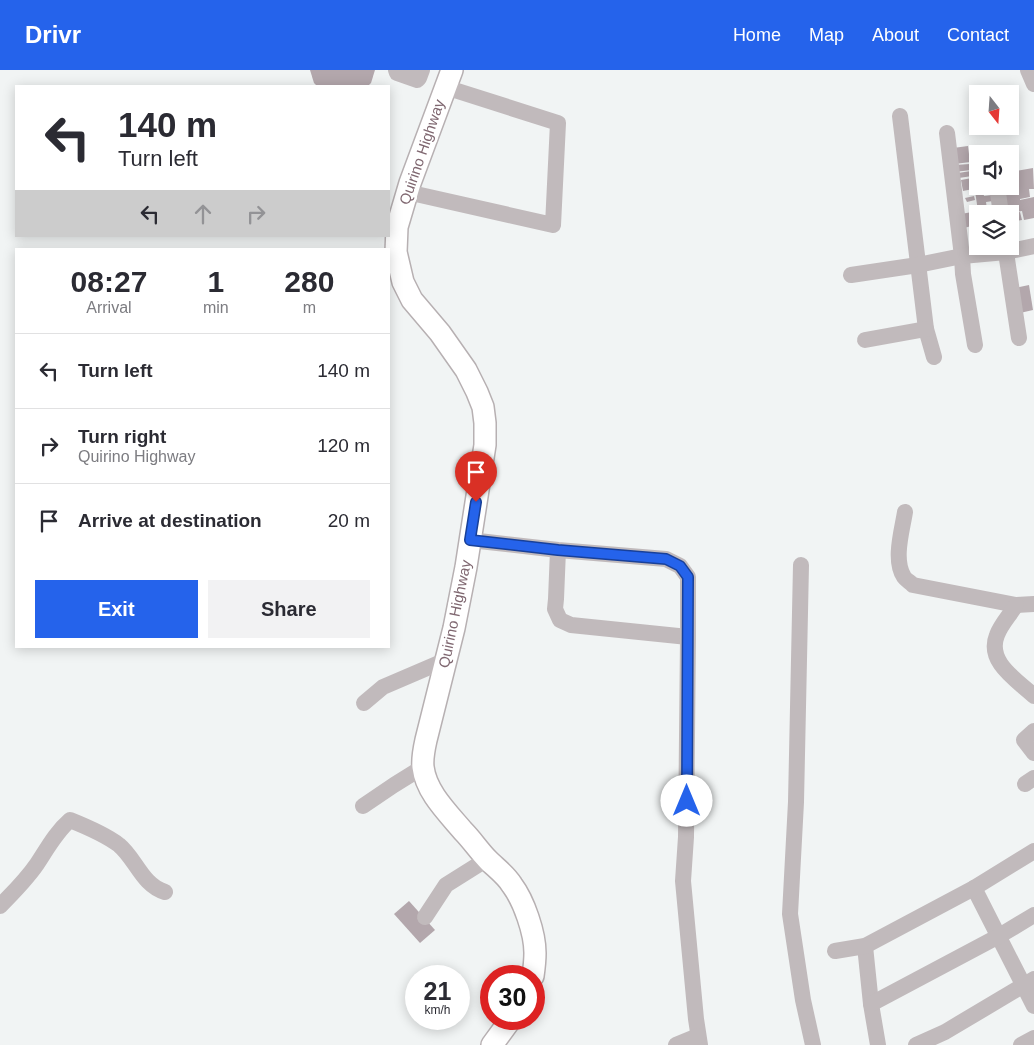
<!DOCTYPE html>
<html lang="en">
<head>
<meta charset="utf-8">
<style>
	body { margin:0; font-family:Helvetica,sans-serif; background:#f2f2f3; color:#2b2b33; height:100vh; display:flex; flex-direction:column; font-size:19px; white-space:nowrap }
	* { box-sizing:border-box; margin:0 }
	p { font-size:16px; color:#7c7c81 }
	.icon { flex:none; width:28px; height:28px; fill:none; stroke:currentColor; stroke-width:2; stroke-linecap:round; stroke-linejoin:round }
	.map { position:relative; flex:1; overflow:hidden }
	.details { position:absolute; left:15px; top:178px; width:375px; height:400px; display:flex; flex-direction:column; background:#fff; border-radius:0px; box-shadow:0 2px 12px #0003 }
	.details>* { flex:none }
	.guide { position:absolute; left:15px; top:15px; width:375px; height:152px; border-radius:0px; box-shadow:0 2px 12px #0003; background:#fff; color:#2b2b33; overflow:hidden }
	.needle { width:32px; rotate:163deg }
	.controls { position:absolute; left:969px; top:15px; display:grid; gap:10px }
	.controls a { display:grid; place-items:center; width:50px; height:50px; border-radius:0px; background:#fff; box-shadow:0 2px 12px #0003; font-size:25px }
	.speed { position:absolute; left:405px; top:895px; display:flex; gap:10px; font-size:25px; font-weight:700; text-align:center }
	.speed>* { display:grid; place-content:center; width:65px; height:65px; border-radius:50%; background:#fff; box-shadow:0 2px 12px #0003; line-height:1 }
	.speed small { font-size:12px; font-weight:400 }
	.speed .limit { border:8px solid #d22; background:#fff; color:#111 }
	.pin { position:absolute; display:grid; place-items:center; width:42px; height:42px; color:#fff; margin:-51px -21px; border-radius:50% 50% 50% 0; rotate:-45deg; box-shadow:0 0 5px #0007 }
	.pin .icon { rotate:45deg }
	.me { position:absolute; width:55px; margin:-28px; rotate:0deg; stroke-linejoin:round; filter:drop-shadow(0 0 4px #0008) }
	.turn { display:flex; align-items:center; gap:18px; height:105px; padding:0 20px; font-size:22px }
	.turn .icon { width:65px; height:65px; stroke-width:2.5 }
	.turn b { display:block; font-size:35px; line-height:42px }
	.lanes { display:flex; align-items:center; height:48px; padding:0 20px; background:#0003; justify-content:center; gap:25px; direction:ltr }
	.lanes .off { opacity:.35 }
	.eta { display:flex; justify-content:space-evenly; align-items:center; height:85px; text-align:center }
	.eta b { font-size:30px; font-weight:700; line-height:35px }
	.cta { display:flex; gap:10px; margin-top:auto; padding:10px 20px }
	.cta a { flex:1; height:58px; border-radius:0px; background:#2563eb; color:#fff; font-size:20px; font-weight:700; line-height:58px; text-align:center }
	.cta a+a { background:#f2f2f3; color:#2b2b33 }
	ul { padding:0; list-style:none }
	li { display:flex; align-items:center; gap:15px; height:75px; padding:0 20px; border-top:1px solid #e1e1e2 }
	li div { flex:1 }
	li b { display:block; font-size:19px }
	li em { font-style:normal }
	header { display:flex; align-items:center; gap:30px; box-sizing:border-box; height:70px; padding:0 25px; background:#2563eb; color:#fff }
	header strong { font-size:24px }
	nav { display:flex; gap:28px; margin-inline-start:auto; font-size:18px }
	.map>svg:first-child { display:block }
	.building { fill:#b3a7ac }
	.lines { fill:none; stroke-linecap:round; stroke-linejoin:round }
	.major-casing { stroke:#b7b0b2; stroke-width:24 }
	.minor { stroke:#c1babc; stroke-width:16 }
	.major { stroke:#fff; stroke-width:21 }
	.route-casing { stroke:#184099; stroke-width:12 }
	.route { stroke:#2563eb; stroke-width:9 }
	.labels { text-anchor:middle; stroke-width:5; stroke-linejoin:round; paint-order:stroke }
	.street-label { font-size:15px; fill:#7f6770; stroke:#fff }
</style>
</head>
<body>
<header>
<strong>Drivr</strong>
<nav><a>Home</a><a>Map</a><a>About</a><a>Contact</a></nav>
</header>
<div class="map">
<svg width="1034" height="975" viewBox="0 0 1034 975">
	<rect width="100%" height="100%" fill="#f1f4f4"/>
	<g class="building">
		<path d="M310 0H375L371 13 368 16H317L314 13Z"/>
		<path d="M968 76 970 92 955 94 953 78Z"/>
		<path d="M978 84V93L972 94 971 85Z"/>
		<path d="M1010 89H1014L1016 101 1033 98 1034 119H1029L1030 127 1020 129V130L1034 127V148L1024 150 1022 141 1009 143V136L1005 137 1003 116H1010Z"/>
		<path d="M970 94 971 100 955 102 954 95Z"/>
		<path d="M978 94V105L973 106 972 101 975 100H972L971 95Z"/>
		<path d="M971 101 972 106 959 108 958 103Z"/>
		<path d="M978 107V116H992V119L983 121 984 126 992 125 993 131 986 132 987 140 992 139 993 144H981V140L978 141 973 108Z"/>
		<path d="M972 108 973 119 963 121 961 110Z"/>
		<path d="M974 126 975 130 967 132 965 128Z"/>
		<path d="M972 142 975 155 964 158 961 144Z"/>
		<path d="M1020 142 1022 150 1010 152V144Z"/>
		<path d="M1029 215 1033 240 1020 243 1015 218Z"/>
		<path d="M409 831 435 860 420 873 394 844Z"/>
	</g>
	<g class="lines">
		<defs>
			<g id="major">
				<path d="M452 0 410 113 397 157 396 182 403 212 412 230 440 263 466 300 477 322 483 337 485 353V375L466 497 454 558 426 670C424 679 422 688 423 697 426 722 447 742 463 761 472 770 479 781 488 790 496 798 506 805 512 815 524 831 535 863 535 883 535 891 534 899 533 906"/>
				<path d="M492 975 511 949"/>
			</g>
		</defs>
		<use href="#major" class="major-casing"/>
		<g class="minor">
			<path d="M396 0 397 3 417 10 419 8 422 0"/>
			<path d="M1028 0 1034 14"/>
			<path d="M900 46 926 259 934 287"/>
			<path d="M947 63 962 186 963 204 975 275"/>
			<path d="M993 83V84"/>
			<path d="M997 116 1001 144"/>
			<path d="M407 122 553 155 558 53 445 17"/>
			<path d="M1005 176 1019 268"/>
			<path d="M851 205 918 195 962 186 1006 182 1034 176"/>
			<path d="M865 270 926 259"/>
			<path d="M905 442C902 461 893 490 904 507 906 510 910 512 913 515L1016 535 1034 534"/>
			<path d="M470 470 558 480 666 489 680 496 688 507V567L571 555 560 550 555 539 556 529 558 480"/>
			<path d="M801 495 796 732 790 844 803 930 813 975"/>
			<path d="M1016 535C1010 545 1001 554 997 565 986 592 1017 610 1034 626"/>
			<path d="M688 567 686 767 683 811 696 949 700 975"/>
			<path d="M364 633 383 617 446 590"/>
			<path d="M1034 661 1024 670 1034 683"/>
			<path d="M1025 714 1034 708"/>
			<path d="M363 736 394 715 423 697"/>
			<path d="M974 818 1034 936"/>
			<path d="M0 836C13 823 26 810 37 794 47 779 56 762 70 750 85 756 106 765 119 775 136 789 142 815 165 822"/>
			<path d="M425 847 446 815 481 793 488 790"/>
			<path d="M865 876 871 934 878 975"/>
			<path d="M835 881 865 876 974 818 1034 781"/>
			<path d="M871 934 999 866 1034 845"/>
			<path d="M676 975 698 966"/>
			<path d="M916 975 945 962 1034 909"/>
			<path d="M1021 975 1034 968"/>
		</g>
		<use href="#major" class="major"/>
	</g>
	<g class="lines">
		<defs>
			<path id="route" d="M476 432 470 470 558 480 666 489 680 496 688 507 687 731"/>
		</defs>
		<use href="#route" class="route-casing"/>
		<use href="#route" class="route"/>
	</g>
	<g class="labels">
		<g class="street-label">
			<text transform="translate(422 82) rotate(-71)" y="5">Quirino Highway</text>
			<text transform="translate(455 544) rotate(-78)" y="5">Quirino Highway</text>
		</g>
	</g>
</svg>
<div class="controls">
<a><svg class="needle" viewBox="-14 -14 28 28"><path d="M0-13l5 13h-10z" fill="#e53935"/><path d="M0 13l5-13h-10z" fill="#7c7c81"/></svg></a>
<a><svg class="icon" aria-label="sound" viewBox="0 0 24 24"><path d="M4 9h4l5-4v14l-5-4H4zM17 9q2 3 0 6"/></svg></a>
<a><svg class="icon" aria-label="layers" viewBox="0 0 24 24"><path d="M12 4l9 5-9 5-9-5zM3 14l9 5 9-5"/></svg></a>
</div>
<div class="speed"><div>21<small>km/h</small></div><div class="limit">30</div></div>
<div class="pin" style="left:476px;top:432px;background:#d93025"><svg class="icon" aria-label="arrive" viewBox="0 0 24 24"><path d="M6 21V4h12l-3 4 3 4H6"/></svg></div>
<svg class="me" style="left:687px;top:731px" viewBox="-20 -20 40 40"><circle r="19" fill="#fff"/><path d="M0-13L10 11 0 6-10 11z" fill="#2563eb"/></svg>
<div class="guide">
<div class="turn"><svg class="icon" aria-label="left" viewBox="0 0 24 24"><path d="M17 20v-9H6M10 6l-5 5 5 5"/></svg><div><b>140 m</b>Turn left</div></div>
<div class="lanes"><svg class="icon" aria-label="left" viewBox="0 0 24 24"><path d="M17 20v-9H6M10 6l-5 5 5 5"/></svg><svg class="icon off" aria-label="ahead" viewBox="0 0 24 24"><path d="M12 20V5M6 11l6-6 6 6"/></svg><svg class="icon off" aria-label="right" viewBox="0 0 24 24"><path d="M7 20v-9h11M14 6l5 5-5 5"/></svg></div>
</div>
<section class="details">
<div class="eta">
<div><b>08:27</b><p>Arrival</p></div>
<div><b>1</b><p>min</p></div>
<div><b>280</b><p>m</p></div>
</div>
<ul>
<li><svg class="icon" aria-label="left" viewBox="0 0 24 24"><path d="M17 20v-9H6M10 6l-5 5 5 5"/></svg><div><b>Turn left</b></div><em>140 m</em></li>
<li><svg class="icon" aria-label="right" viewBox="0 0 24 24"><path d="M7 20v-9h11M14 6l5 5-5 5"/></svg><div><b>Turn right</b><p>Quirino Highway</p></div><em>120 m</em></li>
<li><svg class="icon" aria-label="arrive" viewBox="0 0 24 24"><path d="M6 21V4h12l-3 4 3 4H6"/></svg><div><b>Arrive at destination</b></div><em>20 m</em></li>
</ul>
<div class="cta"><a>Exit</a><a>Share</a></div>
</section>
</div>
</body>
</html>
